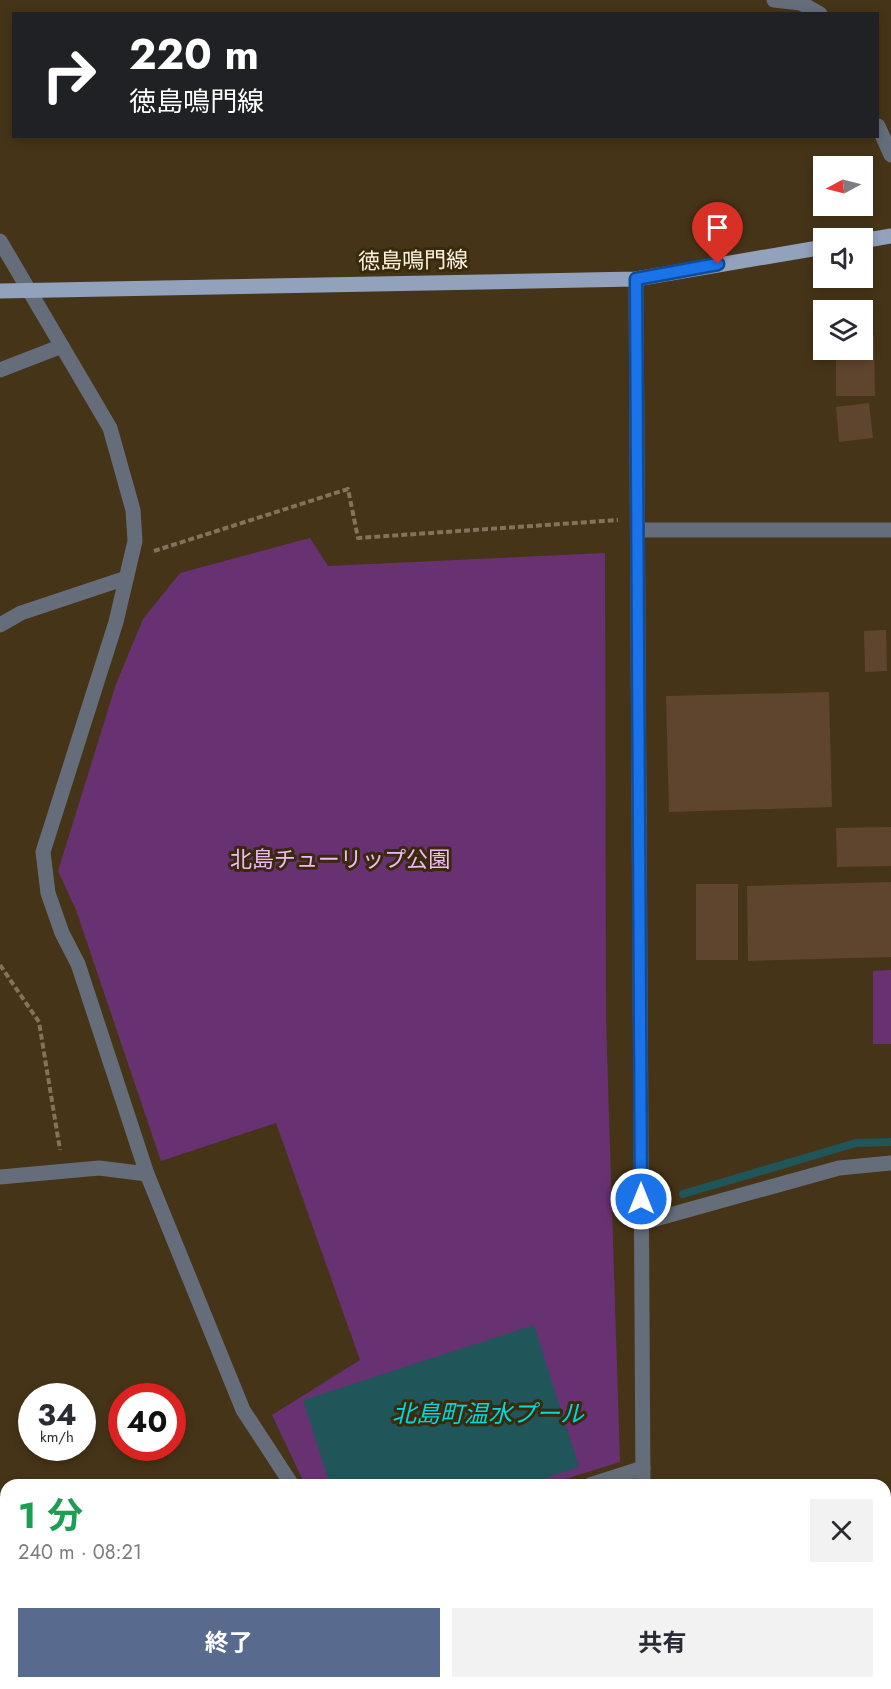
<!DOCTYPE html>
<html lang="ja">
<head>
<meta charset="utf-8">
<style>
	body { margin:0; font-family:Jost,"Noto Sans JP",sans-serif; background:#f2f2f3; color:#2b2b33; height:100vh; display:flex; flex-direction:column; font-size:22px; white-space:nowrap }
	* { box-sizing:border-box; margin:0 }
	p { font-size:20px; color:#7c7c81 }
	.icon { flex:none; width:33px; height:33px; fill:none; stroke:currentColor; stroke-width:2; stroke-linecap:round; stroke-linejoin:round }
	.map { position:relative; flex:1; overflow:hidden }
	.drawer { position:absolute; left:0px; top:1479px; width:891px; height:210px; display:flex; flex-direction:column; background:#fff; border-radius:18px 18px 0 0; box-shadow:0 3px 9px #0003 }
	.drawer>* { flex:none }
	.banner { position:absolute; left:12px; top:12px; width:867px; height:126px; border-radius:0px; box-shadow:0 3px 9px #0003; background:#202124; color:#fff; overflow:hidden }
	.needle { width:39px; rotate:263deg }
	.fabs { position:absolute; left:813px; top:156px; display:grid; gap:12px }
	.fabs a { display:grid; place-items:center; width:60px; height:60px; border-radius:0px; background:#fff; box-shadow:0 3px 9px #0003; font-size:30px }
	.speed { position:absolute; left:18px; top:1383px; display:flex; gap:12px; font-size:30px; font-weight:700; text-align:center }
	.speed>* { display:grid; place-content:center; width:78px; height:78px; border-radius:50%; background:#fff; box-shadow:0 3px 9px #0003; line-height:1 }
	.speed small { font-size:15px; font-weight:400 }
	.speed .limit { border:9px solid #d22; background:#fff; color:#111 }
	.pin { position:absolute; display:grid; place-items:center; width:51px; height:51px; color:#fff; margin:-62px -26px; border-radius:50% 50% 50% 0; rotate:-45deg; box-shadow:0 0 6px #0007 }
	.pin .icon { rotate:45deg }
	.me { position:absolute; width:66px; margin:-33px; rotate:0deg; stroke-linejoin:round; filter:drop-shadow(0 0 4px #0008) }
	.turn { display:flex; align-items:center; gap:21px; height:126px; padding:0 18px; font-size:27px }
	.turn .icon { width:78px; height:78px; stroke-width:2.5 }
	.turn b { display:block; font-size:42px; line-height:51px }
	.round { display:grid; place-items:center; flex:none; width:63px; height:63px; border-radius:0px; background:#f2f2f3 }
	.headline { display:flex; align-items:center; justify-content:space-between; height:102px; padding:0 18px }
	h1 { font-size:36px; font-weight:700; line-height:45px; color:#1e9e55 }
	.primary-button { display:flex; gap:12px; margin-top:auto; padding:12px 18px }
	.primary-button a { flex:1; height:69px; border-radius:0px; background:#586a8e; color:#fff; font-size:24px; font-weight:700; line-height:69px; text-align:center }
	.primary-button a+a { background:#f2f2f3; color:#2b2b33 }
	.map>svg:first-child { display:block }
	.green { fill:#683272 }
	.water { fill:#205659 }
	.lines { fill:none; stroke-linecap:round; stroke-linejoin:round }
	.stream { stroke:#205659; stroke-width:8 }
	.building { fill:#5f452e }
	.path { stroke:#82735a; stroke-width:4; stroke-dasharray:6 3; stroke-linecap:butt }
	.minor { stroke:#656d7a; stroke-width:15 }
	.tertiary { stroke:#656d7a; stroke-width:15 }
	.primary { stroke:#92a1bc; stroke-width:15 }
	.route-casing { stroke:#114b97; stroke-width:15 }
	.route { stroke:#1a73e8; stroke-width:10 }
	.labels { text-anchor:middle; stroke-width:6; stroke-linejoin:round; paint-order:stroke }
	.street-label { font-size:22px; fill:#fdf2e1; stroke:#3a2a0c }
	.park-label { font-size:22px; fill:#eeb9f8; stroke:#3a2a0c }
	.water-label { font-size:24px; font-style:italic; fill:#00d8e2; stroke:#3a2a0c }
</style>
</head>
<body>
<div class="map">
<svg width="891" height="1689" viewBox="0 0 891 1689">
	<rect width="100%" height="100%" fill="#453417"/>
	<g class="green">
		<path d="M310 538 328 566 605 553 606 1020 620 1462 546 1485H305L272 1415 360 1360 276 1123 161 1161 76 910 58 871 116 684 143 619 180 573Z"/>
		<path d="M891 970V1044H873V971Z"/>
	</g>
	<path class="water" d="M534 1325 579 1467 525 1485H330L303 1400Z"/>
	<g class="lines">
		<path class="stream" d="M683 1194 856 1143 891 1142"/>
	</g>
	<g class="building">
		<path d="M862 335H874L875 396H836V350H862Z"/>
		<path d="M869 403 873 438 839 442 836 407Z"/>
		<path d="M886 630 887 671 865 672 864 631Z"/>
		<path d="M829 692 832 807 669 812 666 696Z"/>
		<path d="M891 827V866L837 867 836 828Z"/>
		<path d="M891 882V957L748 961 747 886Z"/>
		<rect x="696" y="884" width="42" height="76"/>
	</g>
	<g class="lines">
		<g class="path">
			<path d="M154 551 348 489 358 538 618 520"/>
			<path d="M0 965 39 1022 60 1150"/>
		</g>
		<g class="minor">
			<path d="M774 0 801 3 820 14"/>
			<path d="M878 126 891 155"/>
			<path d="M0 241 110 428 133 510 135 541 116 622 43 852 48 893 62 933 78 964 147 1174 243 1410 292 1485"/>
			<path d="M0 370 62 346"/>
			<path d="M638 530H891"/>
			<path d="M0 625 21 613 126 578"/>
			<path d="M0 1177 99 1168 147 1174"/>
			<path d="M641 1223 839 1168 891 1163"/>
			<path d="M590 1485 643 1468"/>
			<path d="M4 1643 6 1642"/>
			<path d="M106 1683 110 1689"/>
			<path d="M418 1683 422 1689"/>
		</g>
		<g class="tertiary">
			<path d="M636 279 643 1485"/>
			<path d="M644 1683V1689"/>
		</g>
		<g class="primary">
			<path d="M862 241 891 236"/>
			<path d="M0 291 636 279 824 247"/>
		</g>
	</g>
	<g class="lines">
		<defs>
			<path id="route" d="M641 1199 636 279 718 264"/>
		</defs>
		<use href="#route" class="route-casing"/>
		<use href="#route" class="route"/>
	</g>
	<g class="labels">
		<g class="street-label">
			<text transform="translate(413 260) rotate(-1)" y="8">徳島鳴門線</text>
		</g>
		<g class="park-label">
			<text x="340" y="867">北島チューリップ公園</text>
		</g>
		<g class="water-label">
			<text x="488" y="1422">北島町温水プール</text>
		</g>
	</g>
</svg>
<div class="fabs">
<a><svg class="needle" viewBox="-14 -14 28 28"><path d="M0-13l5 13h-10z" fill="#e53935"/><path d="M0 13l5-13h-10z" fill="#7c7c81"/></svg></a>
<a><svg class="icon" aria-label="sound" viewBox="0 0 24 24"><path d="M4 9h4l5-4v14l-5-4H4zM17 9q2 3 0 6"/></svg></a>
<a><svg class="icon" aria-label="layers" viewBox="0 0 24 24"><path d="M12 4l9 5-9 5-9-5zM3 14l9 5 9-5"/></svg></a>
</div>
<div class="speed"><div>34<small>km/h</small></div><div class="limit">40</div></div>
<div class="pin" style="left:718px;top:264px;background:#d93025"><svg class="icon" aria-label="arrive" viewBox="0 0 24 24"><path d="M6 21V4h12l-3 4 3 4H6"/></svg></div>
<svg class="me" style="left:641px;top:1199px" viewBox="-20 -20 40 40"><circle r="17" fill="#1a73e8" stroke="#fff" stroke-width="3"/><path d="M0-11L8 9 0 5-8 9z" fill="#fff"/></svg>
<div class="banner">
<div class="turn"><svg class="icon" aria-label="right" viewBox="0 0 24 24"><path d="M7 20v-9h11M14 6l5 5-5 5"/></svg><div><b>220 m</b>徳島鳴門線</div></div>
</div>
<section class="drawer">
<div class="headline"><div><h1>1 分</h1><p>240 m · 08:21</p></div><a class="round"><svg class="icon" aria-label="close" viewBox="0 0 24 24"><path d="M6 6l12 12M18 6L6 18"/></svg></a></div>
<div class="primary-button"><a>終了</a><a>共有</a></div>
</section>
</div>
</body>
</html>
